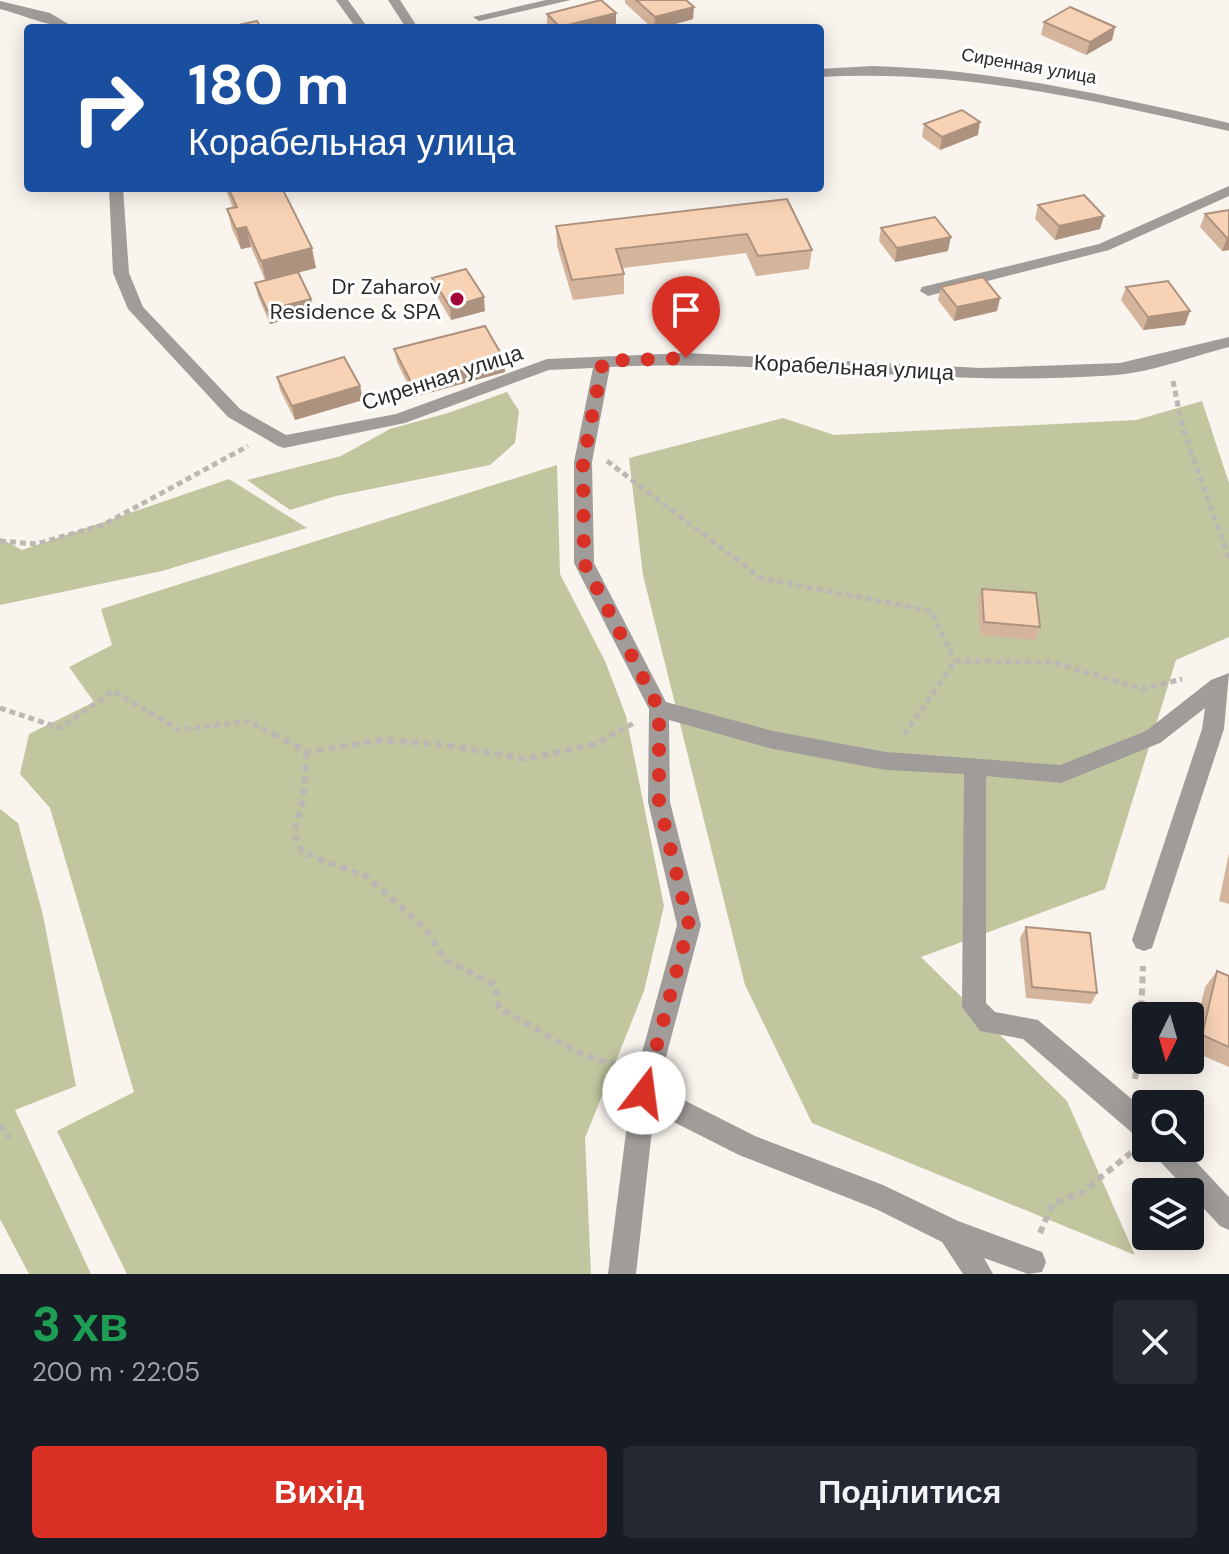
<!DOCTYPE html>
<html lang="uk">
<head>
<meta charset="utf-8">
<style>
	body { margin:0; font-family:"DM Sans",sans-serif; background:#242831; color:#f1f3f6; height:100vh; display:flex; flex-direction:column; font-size:30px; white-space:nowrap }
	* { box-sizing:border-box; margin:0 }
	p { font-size:26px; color:#9ea1a6 }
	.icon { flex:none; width:44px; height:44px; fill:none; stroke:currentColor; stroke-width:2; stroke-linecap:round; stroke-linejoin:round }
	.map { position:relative; height:1274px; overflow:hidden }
	.panel { display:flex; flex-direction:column; background:#171b24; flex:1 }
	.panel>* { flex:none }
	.hud { position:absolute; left:24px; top:24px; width:800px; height:168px; border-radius:8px; box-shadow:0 4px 20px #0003; background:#1a4fa0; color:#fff; overflow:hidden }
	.needle { width:52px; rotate:185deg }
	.tools { position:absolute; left:1132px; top:1002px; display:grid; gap:16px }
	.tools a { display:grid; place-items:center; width:72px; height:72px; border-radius:8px; background:#171b24; box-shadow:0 4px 20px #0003; font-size:40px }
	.pin { position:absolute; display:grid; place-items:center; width:68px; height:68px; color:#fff; margin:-82px -34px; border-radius:50% 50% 50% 0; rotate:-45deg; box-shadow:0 0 8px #0007 }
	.pin .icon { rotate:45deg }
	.me { position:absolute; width:88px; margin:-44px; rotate:15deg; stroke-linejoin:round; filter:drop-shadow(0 0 6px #0008) }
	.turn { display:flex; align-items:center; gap:28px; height:168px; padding:0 32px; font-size:36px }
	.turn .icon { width:104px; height:104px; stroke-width:2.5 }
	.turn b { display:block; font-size:56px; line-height:68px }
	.round { display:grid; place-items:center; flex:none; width:84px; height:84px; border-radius:8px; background:#242831 }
	.head { display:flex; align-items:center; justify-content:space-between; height:136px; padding:0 32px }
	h1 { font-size:48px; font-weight:800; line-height:60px; color:#1e9e55 }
	.button { display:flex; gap:16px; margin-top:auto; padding:16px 32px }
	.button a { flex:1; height:92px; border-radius:8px; background:#d93025; color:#fff; font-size:32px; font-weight:800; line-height:92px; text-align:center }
	.button a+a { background:#242831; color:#f1f3f6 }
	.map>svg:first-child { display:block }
	.green { fill:#c2c69f }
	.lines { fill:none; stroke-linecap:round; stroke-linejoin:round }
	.path-far1 { stroke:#bcb7b2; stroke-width:5; stroke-dasharray:6 4; stroke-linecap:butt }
	.path { stroke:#bcb7b2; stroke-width:6; stroke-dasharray:7 5; stroke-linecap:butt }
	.minor { fill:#9f9c9a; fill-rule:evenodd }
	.wall { fill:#d4b59c }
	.shaded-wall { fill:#ad937f }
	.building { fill:#f7d2b5; stroke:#ad937f; stroke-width:2 }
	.route { stroke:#d93025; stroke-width:14; stroke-dasharray:0 25.2 }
	.poi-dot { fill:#a20238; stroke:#fff; stroke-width:3 }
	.labels { text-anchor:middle; stroke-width:6; stroke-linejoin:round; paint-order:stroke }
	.far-street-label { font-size:18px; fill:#2d2b29; stroke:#fff }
	.poi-label { font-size:22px; fill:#2d2b29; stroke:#fff; text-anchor:end }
	.street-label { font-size:22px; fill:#2d2b29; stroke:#fff }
</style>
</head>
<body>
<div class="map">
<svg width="1229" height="1274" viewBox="0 0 1229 1274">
	<rect width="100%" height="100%" fill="#faf4ee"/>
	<g class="green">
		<path d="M507 392 519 411 515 443 490 465 336 496 290 510 247 480 341 456 390 429 448 413Z"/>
		<path d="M1202 401 1229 483V637L1176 660 1105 889 921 957 1067 1101 1135 1255 812 1123 745 985 643 575 629 458 783 418 834 435 1136 420Z"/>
		<path d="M557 465 560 574 605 661 626 716 664 906 644 991 585 1138 591 1274H127L57 1131 134 1092 50 808 20 774 29 734 94 702 69 667 112 645 101 609Z"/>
		<path d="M229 479 307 528 162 571 0 605V538L22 550Z"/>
		<path d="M0 809 18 823 43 915 76 1086 15 1110 91 1274H29L0 1219Z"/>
	</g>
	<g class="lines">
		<g class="path-far1">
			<path d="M1173 381 1182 426 1229 559"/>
			<path d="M607 461 761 578 931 611 955 661"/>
			<path d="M0 541 36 544 103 525 248 446"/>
			<path d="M0 708 60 728 113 691 179 730 248 721 277 736"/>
			<path d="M904 735 955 661 1052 662 1143 689 1182 679"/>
			<path d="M610 736 634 723"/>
		</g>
		<g class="path">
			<path d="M273 734 307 752 382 740 445 745 525 759 596 744 614 734"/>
			<path d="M307 752 303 799 294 833 302 852 367 877 426 929 445 960 495 985 499 1008 581 1054 621 1067"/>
			<path d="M1135 1079 1140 1043 1143 966"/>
			<path d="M0 1125 10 1138"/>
			<path d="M1040 1233 1053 1203 1083 1192 1133 1151"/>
		</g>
		<g class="minor">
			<path d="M336 0H348L368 28H356Z"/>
			<path d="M388 0H400L418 28H406Z"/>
			<path d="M546 0H571L479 21 473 17Z"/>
			<path d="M0 1 50 13 75 28C53 28 23 15 0 9Z"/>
			<path d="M872 66C994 69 1110 96 1229 123V131C1091 100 963 69 820 77V69Z"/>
			<path d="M1229 186V196L1109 250 928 296 920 291 922 287 1099 244Z"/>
			<path d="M109 188H123L129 273 143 307 240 409 286 435 396 414 547 359 686 353 981 368 1120 363 1229 337V347C1193 356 1153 372 1116 375 947 388 779 359 610 367L592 462 594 563 666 702 773 731 886 752 1060 765 1146 731 1211 680 1229 673 1224 729 1152 948 1144 951 1136 948 1132 940 1202 729 1205 708 1160 743 1061 783 986 776V1003L995 1012 1038 1020 1146 1111V1141L1137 1137 1023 1039 980 1031 962 1007 964 774 886 770 773 749 669 720 670 802 701 925 658 1087 755 1136 883 1185 958 1221 1042 1252 1046 1262 1042 1272 1028 1274 984 1258 993 1274H963L942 1242 876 1209 739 1155 654 1112 636 1274H608L631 1093 677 925 648 802 649 709 574 563V462L593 368 549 370 405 423 284 448 278 446 228 417 128 309 113 273Z"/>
			<path d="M1152 1148H1183L1229 1197V1230L1220 1226 1156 1157Z"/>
		</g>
	</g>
	<g class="wall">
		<path d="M625 0H686L693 19 661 28H652L625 3Z"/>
		<path d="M547 14 616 26 606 28H548L547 26Z"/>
		<path d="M1044 22 1115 27 1112 40 1086 55 1041 35Z"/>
		<path d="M924 124 978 135 940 150 922 137Z"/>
		<path d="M225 188H282L316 268 299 272 314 312 270 324 258 296 255 283 265 280 251 247 241 249 232 229 227 209 233 208Z"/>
		<path d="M787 199 812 250 809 269 756 276 746 253 623 268 624 274V294L573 300 557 246 556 226Z"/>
		<path d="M1038 205 1104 216 1100 229 1055 240 1035 219Z"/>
		<path d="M1229 210V250L1222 251 1200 227 1205 214Z"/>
		<path d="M881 228 948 251 895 262 879 241Z"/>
		<path d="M432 278 485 311 451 320 434 291Z"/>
		<path d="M941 287 1000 298 997 311 954 321 938 300Z"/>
		<path d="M1126 287 1185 325 1143 330 1121 300Z"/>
		<path d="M394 349 505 372 414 397 397 362Z"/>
		<path d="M277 377 360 386 363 400 295 420 280 390Z"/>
		<path d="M982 589 1040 627 1035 640 980 635 978 602Z"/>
		<path d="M1229 853V904L1219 901Z"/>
		<path d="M1026 927 1097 993 1091 1004 1026 998 1020 938Z"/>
		<path d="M1217 971 1229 976V1067L1190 1050 1205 987Z"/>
	</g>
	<g class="shaded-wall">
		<path d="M694 7 693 19 661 28H654L655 17Z"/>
		<path d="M616 13V26L606 28H560Z"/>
		<path d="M1115 27 1112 40 1086 55 1090 42Z"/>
		<path d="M980 122 978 135 940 150 942 137Z"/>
		<path d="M1104 216 1100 229 1055 240 1059 226Z"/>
		<path d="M246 227 251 247 241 249 236 229Z"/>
		<path d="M951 237 948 251 895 262 897 248Z"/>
		<path d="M1227 238H1229V250L1222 251Z"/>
		<path d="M312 248 316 268 266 281 261 261Z"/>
		<path d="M484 297 485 311 451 320 450 307Z"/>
		<path d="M1000 298 997 311 954 321 957 307Z"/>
		<path d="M311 299 314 312 270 324 267 310Z"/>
		<path d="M1190 311 1185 325 1143 330 1148 317Z"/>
		<path d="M504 359 505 372 414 397 412 384Z"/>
		<path d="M360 386 363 400 295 420 292 406Z"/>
	</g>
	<g class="building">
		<path d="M601 0 616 13 560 27 547 14Z"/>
		<path d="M636 0H686L694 7 655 17Z"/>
		<path d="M1070 7 1115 27 1090 42 1044 22Z"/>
		<path d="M257 21 261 28H224Z"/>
		<path d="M962 110 980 122 942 137 924 124Z"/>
		<path d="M228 188H282L312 248 261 261 246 227 236 229 227 209 237 207Z"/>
		<path d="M1084 195 1104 216 1059 226 1038 205Z"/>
		<path d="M787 199 812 250 758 256 747 234 616 249 624 274 572 280 556 226Z"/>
		<path d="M1229 210V238H1227L1205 214Z"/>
		<path d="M935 217 951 237 897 248 881 228Z"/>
		<path d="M466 269 484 297 450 307 432 278Z"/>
		<path d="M298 272 311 299 267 310 255 283Z"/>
		<path d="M983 277 1000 298 957 307 941 287Z"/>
		<path d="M1168 281 1190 311 1148 317 1126 287Z"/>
		<path d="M485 326 504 359 412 384 394 349Z"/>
		<path d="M344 357 360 386 292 406 277 377Z"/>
		<path d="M982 589 1036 593 1040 627 984 622Z"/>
		<path d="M1026 927 1090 933 1097 993 1032 987Z"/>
		<path d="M1217 971 1229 976V1047L1202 1035Z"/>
	</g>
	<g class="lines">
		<path class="route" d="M644 1093 689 925 659 802V709L584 563 583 462 603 361 686 358"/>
	</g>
	<circle class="poi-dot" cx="457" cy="299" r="8"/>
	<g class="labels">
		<g class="far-street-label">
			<text transform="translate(1029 66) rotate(10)" y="6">Сиренная улица</text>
		</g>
		<g class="poi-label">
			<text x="441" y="294">Dr Zaharov<tspan x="441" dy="25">Residence &amp; SPA</tspan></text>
		</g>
		<g class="street-label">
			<text transform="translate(854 367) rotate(3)" y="8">Корабельная улица</text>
			<text transform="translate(442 377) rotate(-18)" y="8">Сиренная улица</text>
		</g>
	</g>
</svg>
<div class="tools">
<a><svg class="needle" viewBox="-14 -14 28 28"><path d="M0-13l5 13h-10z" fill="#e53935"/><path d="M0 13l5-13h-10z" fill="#9ea1a6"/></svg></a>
<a><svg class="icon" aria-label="search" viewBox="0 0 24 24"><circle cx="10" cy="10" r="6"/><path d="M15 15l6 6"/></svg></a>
<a><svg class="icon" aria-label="layers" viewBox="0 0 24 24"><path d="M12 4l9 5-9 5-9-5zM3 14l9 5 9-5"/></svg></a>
</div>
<div class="pin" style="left:686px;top:358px;background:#d93025"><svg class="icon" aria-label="arrive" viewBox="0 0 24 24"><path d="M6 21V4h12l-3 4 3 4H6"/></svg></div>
<svg class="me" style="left:644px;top:1093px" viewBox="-20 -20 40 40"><circle r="19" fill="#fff"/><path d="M0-13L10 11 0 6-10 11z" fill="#d93025"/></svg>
<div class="hud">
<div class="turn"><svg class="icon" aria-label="right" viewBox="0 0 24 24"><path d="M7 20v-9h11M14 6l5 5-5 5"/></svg><div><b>180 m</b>Корабельная улица</div></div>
</div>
</div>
<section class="panel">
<div class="head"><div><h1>3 хв</h1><p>200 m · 22:05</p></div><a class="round"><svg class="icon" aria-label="close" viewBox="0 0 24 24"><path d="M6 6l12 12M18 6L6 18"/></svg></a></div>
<div class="button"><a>Вихід</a><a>Поділитися</a></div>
</section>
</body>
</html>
